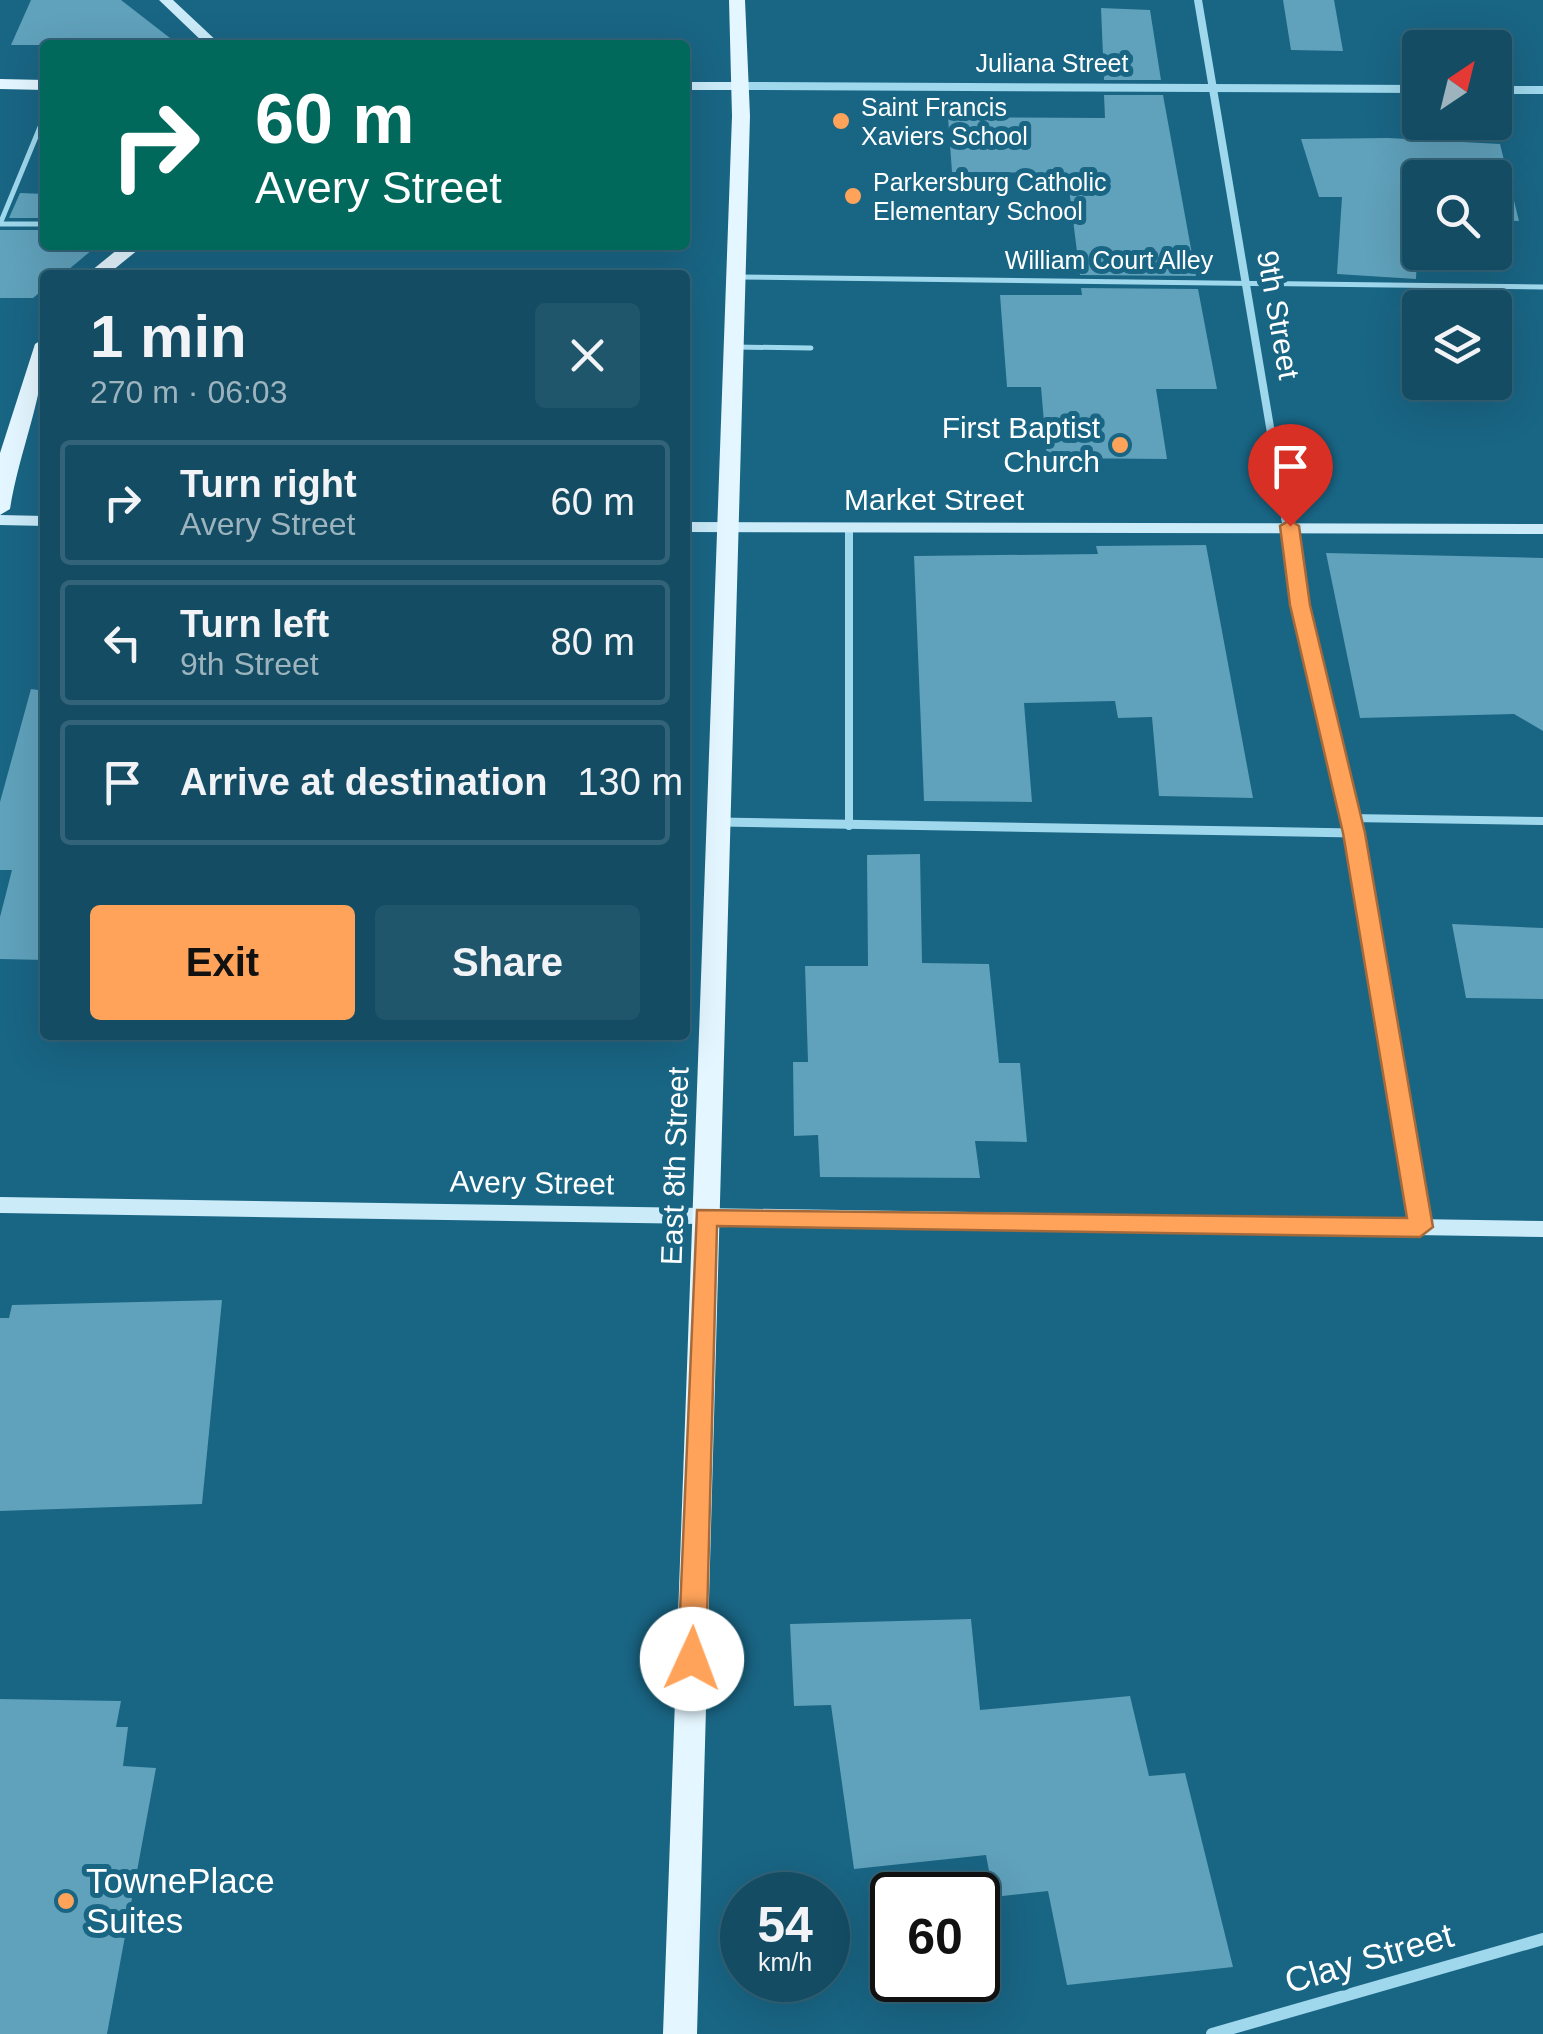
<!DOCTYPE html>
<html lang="en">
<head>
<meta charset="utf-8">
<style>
	body { margin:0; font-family:Helvetica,sans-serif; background:#20566c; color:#f1f3f6; height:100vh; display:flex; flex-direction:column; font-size:38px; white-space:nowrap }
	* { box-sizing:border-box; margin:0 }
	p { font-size:32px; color:#9db4be }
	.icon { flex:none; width:55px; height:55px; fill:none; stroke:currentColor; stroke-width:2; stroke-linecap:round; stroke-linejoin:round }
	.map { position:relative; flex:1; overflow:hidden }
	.sheet { position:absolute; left:40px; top:270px; width:650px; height:770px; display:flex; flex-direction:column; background:#134c63; border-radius:10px; box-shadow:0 10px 40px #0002,0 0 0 2px #326378 }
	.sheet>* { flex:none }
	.hud { position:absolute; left:40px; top:40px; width:650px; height:210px; border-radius:10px; box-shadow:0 10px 40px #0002,0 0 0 2px #326378; background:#00695c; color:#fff; overflow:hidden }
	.needle { width:65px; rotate:35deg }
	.fabs { position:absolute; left:1402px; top:30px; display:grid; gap:20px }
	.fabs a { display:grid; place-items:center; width:110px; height:110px; border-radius:10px; background:#134c63; box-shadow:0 10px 40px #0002,0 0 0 2px #326378; font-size:50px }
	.speed { position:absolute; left:720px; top:1872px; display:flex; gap:20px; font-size:50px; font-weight:700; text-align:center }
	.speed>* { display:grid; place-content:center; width:130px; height:130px; border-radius:50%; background:#134c63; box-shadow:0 10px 40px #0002,0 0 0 2px #326378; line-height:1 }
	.speed small { font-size:25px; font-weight:400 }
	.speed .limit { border:5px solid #111; border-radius:15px; background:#fff; color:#111 }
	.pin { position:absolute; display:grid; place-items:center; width:85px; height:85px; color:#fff; margin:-102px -42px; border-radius:50% 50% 50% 0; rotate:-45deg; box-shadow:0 0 10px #0007 }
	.pin .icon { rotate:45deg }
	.me { position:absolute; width:110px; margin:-55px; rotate:2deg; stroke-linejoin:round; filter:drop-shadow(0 0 8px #0008) }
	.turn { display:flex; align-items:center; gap:35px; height:210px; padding:0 50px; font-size:45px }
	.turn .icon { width:130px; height:130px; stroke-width:2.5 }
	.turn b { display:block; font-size:70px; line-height:85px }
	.round { display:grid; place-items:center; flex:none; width:105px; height:105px; border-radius:10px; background:#20566c }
	.head { display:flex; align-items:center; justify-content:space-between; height:170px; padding:0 50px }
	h1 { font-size:60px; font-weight:800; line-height:75px }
	.button { display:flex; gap:20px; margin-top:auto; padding:20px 50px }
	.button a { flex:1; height:115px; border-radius:10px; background:#ffa35a; color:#111; font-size:40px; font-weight:800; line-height:115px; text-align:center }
	.button a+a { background:#20566c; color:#f1f3f6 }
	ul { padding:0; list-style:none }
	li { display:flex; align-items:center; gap:30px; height:125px; margin:0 20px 15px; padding:0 30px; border:5px solid #326378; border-radius:10px }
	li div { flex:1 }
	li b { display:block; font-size:38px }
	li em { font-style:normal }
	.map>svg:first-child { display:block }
	.building { fill:#60a1bb }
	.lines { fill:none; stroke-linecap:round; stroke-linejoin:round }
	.lane-far1 { stroke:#9fd7ec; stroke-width:5 }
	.lane { stroke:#9fd7ec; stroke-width:8 }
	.street-far2 { stroke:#9fd7ec; stroke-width:8 }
	.street-far1 { stroke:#9fd7ec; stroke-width:9 }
	.street { stroke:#9fd7ec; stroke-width:12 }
	.secondary { fill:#cbebf9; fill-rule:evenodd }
	.primary { fill:#e4f6ff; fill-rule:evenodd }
	.route { fill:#ffa35a; stroke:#a66a3a; stroke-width:2.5 }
	.poi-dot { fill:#ffa35a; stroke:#196584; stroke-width:4 }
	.labels { text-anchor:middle; stroke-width:10; stroke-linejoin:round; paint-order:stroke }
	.far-street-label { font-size:25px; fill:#fff; stroke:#196584 }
	.far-poi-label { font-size:25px; fill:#fff; stroke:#196584; text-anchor:start }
	.street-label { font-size:30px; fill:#fff; stroke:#196584 }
	.poi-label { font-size:30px; fill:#fff; stroke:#196584; text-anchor:end }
	.near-poi-label { font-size:35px; fill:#fff; stroke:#196584; text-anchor:start }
	.near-street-label { font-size:35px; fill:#fff; stroke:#196584 }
</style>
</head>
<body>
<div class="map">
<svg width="1543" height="2034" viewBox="0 0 1543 2034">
	<rect width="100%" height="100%" fill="#196584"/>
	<g class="building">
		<path d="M31 0H121L179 45H11Z"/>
		<path d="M1283 0H1334L1343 51 1291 50Z"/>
		<path d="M1101 8 1150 10 1161 80H1104Z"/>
		<path d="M1104 95H1163L1196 276 1080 275 1067 173 952 172 948 117 1105 118Z"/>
		<path d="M1388 138 1500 144 1519 221 1495 220V178H1420L1416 279 1337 274 1342 197H1319L1301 139Z"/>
		<path d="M20 193 45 194V218H9Z"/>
		<path d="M0 230H45V245H98L62 275H45V288L33 298H0Z"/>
		<path d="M1081 288 1198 289 1217 389H1156L1167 459 1047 458 1041 387H1007L1000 295H1082Z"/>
		<path d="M1206 545 1253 798 1159 796 1152 717 1118 718 1115 701 1024 703 1032 802 924 801 914 556 1098 554 1096 546Z"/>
		<path d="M1326 553 1543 558V731L1514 714 1360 718Z"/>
		<path d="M31 689 45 691V960L0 959V917L12 870H0V802Z"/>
		<path d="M920 854 922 963 989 964 999 1063H1020L1027 1142 975 1141 980 1178 820 1177 818 1135 794 1136 793 1062H808L805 966H868L867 855Z"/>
		<path d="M1452 924 1543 928V999L1466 998Z"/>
		<path d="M222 1300 202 1504 0 1511V1318H9L12 1305Z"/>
		<path d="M971 1619 980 1710 1130 1696 1149 1776 1185 1773 1233 1967 1067 1985 1048 1891 994 1897 986 1855 854 1869 831 1705 794 1706 790 1624Z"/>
		<path d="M0 1699 121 1701 116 1727H128L123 1766 156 1768 107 2034H0Z"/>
	</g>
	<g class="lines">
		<g class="lane-far1">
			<path d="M494 45 495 41"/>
			<path d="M45 115 0 224H45"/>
			<path d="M738 277 1543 287"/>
			<path d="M735 347 811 348"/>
		</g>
		<g class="lane">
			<path d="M849 528V826"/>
			<path d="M1350 818 1543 821"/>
		</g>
		<g class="street-far2">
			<path d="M1198 0 1286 522"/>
			<path d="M741 86 1420 89"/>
			<path d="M1495 90H1543"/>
		</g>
		<g class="street-far1">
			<path d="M1286 519 1300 605 1354 833 1414 1186"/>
			<path d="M720 822 1354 833"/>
		</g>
		<g class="street">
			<path d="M1414 1184 1421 1227"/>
			<path d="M1212 2034 1543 1939"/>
		</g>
		<g class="secondary">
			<path d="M159 0H173L221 45H206Z"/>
			<path d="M685 82H741L748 86 741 90H685Z"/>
			<path d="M0 515 45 516V526L0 525Z"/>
			<path d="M685 522 1543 524V534L685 532Z"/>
			<path d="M0 1197 1543 1221V1237L0 1213Z"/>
		</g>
		<g class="primary">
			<path d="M729 0H745L750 116 697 2034H663L732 116Z"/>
			<path d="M0 79 45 80V90L0 89Z"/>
			<path d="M123 245H144L107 275H86Z"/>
			<path d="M45 338C45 396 19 451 10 509L0 515V453L35 344Z"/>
		</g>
	</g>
	<path class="route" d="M1290 520 1299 526 1310 605 1365 833 1433 1227 1420 1237 717 1226 706 1659 702 1667 692 1671 682 1667 678 1659 697 1210 1407 1218 1343 833 1290 605 1280 526Z"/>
	<g class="poi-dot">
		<circle cx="841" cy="121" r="10"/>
		<circle cx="853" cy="196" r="10"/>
		<circle cx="1120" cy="445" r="10"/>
		<circle cx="66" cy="1901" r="10"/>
	</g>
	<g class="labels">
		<g class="far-street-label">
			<text x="1052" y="72">Juliana Street</text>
			<text x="1109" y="269">William Court Alley</text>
		</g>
		<g class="far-poi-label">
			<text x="861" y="116">Saint Francis<tspan x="861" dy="29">Xaviers School</tspan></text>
			<text x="873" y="191">Parkersburg Catholic<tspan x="873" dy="29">Elementary School</tspan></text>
		</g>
		<g class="street-label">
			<text transform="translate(1278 315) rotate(80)" y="10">9th Street</text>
			<text x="934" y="510">Market Street</text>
			<text transform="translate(675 1166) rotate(-88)" y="10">East 8th Street</text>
			<text transform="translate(532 1183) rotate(1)" y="10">Avery Street</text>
		</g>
		<g class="poi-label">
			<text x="1100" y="438">First Baptist<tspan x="1100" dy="34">Church</tspan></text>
		</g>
		<g class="near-poi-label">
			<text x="86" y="1893">TownePlace<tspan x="86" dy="40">Suites</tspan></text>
		</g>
		<g class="near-street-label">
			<text transform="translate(1369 1958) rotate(-16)" y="12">Clay Street</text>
		</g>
	</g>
</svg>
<div class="fabs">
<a><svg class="needle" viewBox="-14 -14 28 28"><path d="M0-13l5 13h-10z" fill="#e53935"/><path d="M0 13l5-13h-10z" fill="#9db4be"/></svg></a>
<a><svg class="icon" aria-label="search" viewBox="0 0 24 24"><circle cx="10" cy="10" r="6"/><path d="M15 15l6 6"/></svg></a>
<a><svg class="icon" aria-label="layers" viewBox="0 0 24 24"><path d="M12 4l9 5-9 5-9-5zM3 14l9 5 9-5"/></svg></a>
</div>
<div class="speed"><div>54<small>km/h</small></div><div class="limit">60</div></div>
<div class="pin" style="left:1290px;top:526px;background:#d93025"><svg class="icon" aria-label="arrive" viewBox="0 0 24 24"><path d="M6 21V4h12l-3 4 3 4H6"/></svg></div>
<svg class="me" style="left:692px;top:1659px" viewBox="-20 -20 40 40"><circle r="19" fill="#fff"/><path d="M0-13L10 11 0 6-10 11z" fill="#ffa35a"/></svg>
<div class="hud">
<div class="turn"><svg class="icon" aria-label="right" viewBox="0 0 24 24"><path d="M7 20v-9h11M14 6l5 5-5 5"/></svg><div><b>60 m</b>Avery Street</div></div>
</div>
<section class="sheet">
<div class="head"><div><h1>1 min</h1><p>270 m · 06:03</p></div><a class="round"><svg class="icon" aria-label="close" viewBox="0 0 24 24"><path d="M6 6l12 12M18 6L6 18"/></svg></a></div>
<ul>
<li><svg class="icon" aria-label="right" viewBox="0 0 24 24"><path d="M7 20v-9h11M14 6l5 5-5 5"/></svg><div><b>Turn right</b><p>Avery Street</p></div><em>60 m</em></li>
<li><svg class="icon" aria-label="left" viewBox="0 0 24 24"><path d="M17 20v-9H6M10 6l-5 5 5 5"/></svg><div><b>Turn left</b><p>9th Street</p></div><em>80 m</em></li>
<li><svg class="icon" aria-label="arrive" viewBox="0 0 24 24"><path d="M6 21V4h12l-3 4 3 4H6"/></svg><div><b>Arrive at destination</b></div><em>130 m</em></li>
</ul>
<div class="button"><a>Exit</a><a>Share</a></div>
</section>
</div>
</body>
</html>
